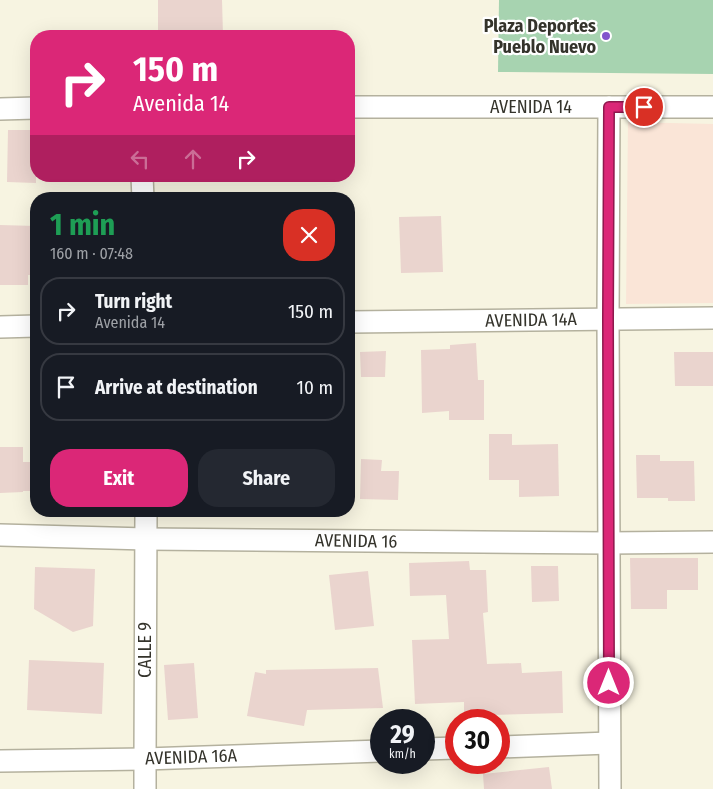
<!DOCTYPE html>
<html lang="en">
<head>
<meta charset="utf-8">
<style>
	body { margin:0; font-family:"Fira Sans Condensed",sans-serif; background:#242831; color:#f1f3f6; height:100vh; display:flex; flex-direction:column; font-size:19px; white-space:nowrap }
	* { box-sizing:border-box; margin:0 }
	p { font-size:16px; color:#9ea1a6 }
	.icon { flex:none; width:28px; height:28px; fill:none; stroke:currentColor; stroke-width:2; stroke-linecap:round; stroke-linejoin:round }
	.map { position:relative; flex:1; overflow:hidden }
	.drawer { position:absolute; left:30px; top:192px; width:325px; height:325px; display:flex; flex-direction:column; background:#171b24; border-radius:20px; box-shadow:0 5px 20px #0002 }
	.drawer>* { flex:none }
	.banner { position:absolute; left:30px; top:30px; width:325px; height:152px; border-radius:20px; box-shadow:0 5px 20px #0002; background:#db2777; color:#fff; overflow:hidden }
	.speed { position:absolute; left:370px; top:709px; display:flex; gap:10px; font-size:25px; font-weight:700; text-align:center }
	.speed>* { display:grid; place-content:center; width:65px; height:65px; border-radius:50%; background:#171b24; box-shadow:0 5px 20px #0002; line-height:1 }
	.speed small { font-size:12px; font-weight:400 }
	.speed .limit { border:8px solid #d22; background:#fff; color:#111 }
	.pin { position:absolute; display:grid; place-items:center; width:42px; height:42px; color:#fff; margin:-21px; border:2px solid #fff; border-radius:50%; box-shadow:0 1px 5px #0007 }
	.me { position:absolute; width:55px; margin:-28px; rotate:0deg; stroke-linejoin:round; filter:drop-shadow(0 0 4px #0008) }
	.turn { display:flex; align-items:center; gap:18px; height:105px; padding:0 20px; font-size:22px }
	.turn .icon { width:65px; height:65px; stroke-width:2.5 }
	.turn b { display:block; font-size:35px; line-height:42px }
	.lanes { display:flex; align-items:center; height:48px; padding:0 20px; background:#0003; justify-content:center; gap:25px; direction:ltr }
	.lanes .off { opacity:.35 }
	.round { display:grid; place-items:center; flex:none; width:52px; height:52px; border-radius:20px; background:#242831 }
	.overview { display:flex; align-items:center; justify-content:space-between; height:85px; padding:0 20px }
	h1 { font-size:30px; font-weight:700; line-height:38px; color:#1e9e55 }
	.button { display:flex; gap:10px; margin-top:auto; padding:10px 20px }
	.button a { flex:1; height:58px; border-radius:20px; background:#db2777; color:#fff; font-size:20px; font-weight:700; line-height:58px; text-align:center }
	.button a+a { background:#242831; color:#f1f3f6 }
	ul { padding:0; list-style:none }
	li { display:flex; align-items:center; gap:15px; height:68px; margin:0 10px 8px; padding:0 10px; border:2px solid #363941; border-radius:20px }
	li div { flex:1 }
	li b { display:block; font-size:19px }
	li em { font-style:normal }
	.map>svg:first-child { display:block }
	.education { fill:#fae5d7 }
	.green { fill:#a7d3b0 }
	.building { fill:#ead4ce }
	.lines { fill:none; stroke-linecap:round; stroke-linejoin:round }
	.street-casing { stroke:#b4b19e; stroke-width:24 }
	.street { stroke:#fff; stroke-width:21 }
	.route-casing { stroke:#8e194d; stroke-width:12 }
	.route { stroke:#db2777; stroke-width:9 }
	.poi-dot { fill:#8254cd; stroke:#fff; stroke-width:2 }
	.labels { text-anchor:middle; stroke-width:4.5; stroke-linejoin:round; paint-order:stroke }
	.poi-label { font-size:18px; font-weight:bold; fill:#34332b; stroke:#fff; text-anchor:end }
	.street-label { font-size:18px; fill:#34332b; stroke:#fff }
</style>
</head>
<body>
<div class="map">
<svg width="713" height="789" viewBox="0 0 713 789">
	<rect width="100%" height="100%" fill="#f7f4e1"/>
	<path class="education" d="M628 122 713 124V303L626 304Z"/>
	<path class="green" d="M499 0H713V74L498 72Z"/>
	<g class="building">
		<path d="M158 0H222L223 35 158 36Z"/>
		<path d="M8 130H36V183L7 182Z"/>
		<path d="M441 216 443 272 401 273 399 217Z"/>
		<path d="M0 225 36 226V275H28V285H0Z"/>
		<path d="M476 343 478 380H484V420H449V411L422 413 421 350 450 349V345Z"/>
		<path d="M386 351 385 377H361L360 352Z"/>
		<path d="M674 352H713V386H675Z"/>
		<path d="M489 434H512V445L558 444 559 496 519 497V480H489Z"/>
		<path d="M0 447H23V462H36V491H23V492L0 493Z"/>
		<path d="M636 455H660V461H694L695 501H668V498H637Z"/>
		<path d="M361 459 382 460 381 471H399L398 500 360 499Z"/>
		<path d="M630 558H698V590H667V609H631Z"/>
		<path d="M469 561 470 570H486L488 612 483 613 487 664 521 663 522 673 562 671 563 713 489 715 490 712H464V702L415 704 412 640 449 639 446 595 410 596 409 563Z"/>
		<path d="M531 566H558L559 601 532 602Z"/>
		<path d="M35 567 95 569 93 626 73 632 34 609Z"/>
		<path d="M368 571 374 626 335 630 329 575Z"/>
		<path d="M29 660 104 663 102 714 27 710Z"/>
		<path d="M194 663 198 718 168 720 164 665Z"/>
		<path d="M378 668 383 708 307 710 304 726 247 716 255 672 266 674V670Z"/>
		<path d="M549 767 552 789H484L483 774Z"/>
	</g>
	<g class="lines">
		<defs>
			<g id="street">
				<path d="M349 107H713"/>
				<path d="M609 107 608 319 610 789"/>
				<path d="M0 109 36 108"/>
				<path d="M142 176 143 199"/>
				<path d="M349 322 713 318"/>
				<path d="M0 327 36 326"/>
				<path d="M0 535 146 539 608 543 713 542"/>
				<path d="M499 747 609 743"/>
				<path d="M424 749 456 748"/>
				<path d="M0 761 145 759 381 751"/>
				<path d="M145 789V759L146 511"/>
			</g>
		</defs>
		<use href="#street" class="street-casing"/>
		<use href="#street" class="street"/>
	</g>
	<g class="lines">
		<defs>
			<path id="route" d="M609 683 608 319 609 107H644"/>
		</defs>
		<use href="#route" class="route-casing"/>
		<use href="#route" class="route"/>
	</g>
	<circle class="poi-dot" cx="606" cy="36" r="5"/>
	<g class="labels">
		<g class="poi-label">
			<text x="596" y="32">Plaza Deportes<tspan x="596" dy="21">Pueblo Nuevo</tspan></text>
		</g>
		<g class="street-label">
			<text x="531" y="113">AVENIDA 14</text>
			<text transform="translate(531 320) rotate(-1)" y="6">AVENIDA 14A</text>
			<text transform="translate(356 541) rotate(1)" y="6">AVENIDA 16</text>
			<text transform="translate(145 650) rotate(-90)" y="6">CALLE 9</text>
			<text transform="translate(191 757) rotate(-2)" y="6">AVENIDA 16A</text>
		</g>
	</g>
</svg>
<div class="speed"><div>29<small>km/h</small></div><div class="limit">30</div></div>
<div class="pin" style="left:644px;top:107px;background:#d93025"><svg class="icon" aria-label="arrive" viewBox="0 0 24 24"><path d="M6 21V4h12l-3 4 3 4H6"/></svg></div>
<svg class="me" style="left:609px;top:683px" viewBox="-20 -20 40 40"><circle r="17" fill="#db2777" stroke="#fff" stroke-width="3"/><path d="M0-11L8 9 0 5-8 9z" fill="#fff"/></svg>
<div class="banner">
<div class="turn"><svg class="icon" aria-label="right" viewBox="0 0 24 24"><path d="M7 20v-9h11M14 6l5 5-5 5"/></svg><div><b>150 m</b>Avenida 14</div></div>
<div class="lanes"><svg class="icon off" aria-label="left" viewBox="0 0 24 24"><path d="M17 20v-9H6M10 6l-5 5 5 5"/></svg><svg class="icon off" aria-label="ahead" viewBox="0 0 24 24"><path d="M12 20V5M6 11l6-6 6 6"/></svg><svg class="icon" aria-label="right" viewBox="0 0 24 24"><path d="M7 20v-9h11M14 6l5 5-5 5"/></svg></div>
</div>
<section class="drawer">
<div class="overview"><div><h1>1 min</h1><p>160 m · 07:48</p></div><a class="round" style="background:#d93025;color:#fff"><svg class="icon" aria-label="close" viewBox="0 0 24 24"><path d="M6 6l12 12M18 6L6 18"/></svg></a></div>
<ul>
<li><svg class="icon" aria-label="right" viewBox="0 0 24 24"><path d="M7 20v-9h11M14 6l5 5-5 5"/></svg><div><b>Turn right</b><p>Avenida 14</p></div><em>150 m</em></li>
<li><svg class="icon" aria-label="arrive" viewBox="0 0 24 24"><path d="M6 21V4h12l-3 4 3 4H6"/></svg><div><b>Arrive at destination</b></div><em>10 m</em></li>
</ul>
<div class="button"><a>Exit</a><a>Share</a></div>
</section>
</div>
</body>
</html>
